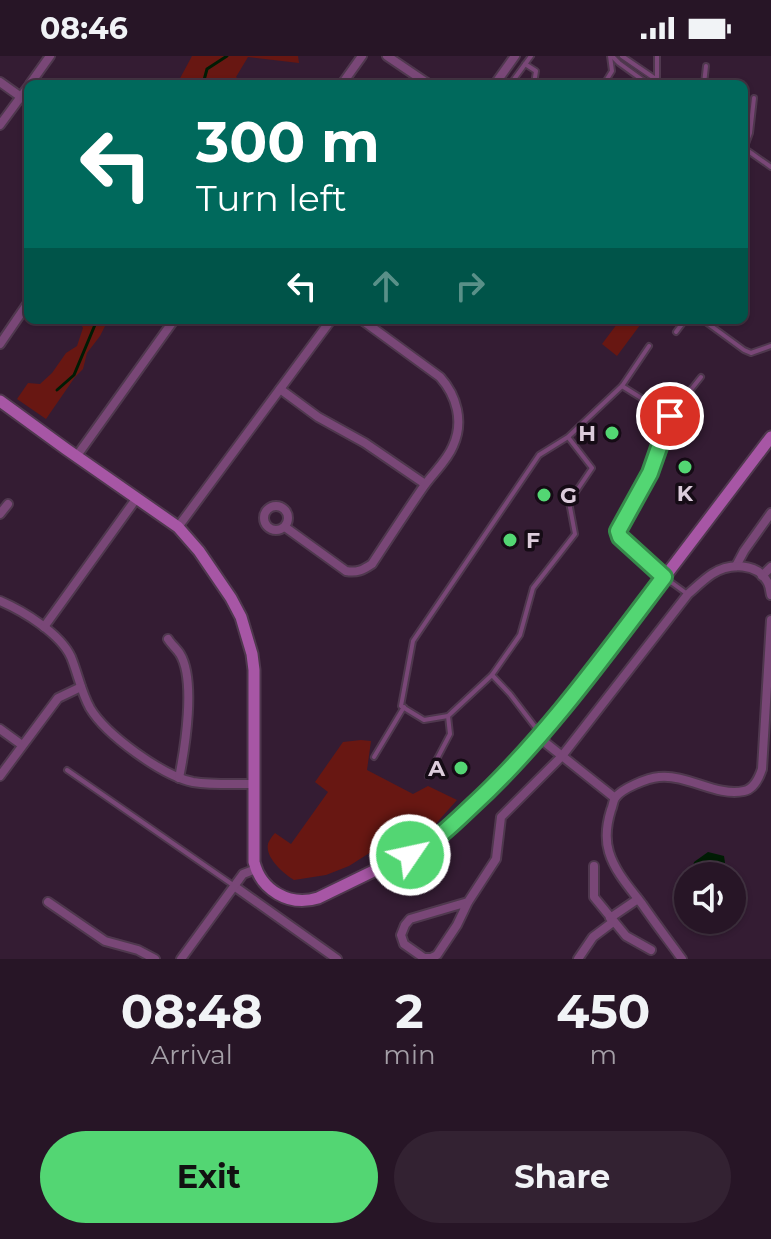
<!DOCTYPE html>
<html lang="en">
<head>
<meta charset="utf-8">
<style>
	body { margin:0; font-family:Montserrat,sans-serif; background:#332232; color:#f1f3f6; height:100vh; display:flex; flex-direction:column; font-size:30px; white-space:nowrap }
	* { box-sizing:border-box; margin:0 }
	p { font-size:26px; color:#a49fa7 }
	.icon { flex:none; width:44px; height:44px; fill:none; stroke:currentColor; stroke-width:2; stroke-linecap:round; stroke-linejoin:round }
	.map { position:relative; height:903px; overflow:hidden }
	.side { display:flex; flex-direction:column; background:#271526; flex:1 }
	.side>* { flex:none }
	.top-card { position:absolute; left:24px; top:24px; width:724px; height:244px; border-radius:12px; box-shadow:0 2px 6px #0004,0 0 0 2px #433443; background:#00695c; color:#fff; overflow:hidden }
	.fabs { position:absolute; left:674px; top:806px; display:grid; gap:16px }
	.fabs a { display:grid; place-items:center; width:72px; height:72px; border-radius:50%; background:#271526; box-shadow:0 2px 6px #0004,0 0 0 2px #433443; font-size:40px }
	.pin { position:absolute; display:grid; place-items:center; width:68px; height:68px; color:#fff; margin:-34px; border:4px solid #fff; border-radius:50%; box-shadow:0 2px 8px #0007 }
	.me { position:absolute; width:88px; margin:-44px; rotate:56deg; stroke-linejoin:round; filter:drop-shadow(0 0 6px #0008) }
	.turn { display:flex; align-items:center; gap:28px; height:168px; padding:0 40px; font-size:36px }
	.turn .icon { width:104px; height:104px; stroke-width:2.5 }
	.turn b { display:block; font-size:56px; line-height:68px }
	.lanes { display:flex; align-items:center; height:76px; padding:0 40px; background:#0003; justify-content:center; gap:40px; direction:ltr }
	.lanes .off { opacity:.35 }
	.eta { display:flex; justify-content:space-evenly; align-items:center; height:136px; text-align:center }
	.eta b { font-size:48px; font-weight:700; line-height:56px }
	.cta { display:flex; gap:16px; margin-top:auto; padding:16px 40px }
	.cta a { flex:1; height:92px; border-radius:48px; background:#53d673; color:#111; font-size:32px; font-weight:700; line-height:92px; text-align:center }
	.cta a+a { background:#332232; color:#f1f3f6 }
	.status { display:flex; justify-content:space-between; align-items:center; height:56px; padding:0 40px; background:#271526; direction:ltr }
	.status svg { height:22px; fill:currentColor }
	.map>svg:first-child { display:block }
	.green { fill:#681712 }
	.water { fill:#001c04 }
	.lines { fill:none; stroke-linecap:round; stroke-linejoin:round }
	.stream { stroke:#001c04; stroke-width:3 }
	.service-casing { stroke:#4f384e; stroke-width:8 }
	.minor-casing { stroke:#4f384e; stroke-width:12 }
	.secondary-casing { stroke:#4f384e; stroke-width:15 }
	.service { stroke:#794777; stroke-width:4 }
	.minor { stroke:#794777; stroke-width:8 }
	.secondary { stroke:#a756a5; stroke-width:11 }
	.route-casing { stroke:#368b4b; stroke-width:20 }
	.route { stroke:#53d673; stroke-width:14 }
	.poi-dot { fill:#53d673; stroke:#150b15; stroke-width:3 }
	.labels { text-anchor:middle; stroke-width:7; stroke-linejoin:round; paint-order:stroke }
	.poi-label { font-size:22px; font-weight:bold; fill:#dcccdb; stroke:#150b15; text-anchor:end }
</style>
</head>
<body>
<div class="status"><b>08:46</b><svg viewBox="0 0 49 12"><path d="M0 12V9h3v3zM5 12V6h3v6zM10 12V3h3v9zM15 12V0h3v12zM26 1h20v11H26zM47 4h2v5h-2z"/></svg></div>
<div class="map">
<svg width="771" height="903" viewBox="0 0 771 903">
	<rect width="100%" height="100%" fill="#341c33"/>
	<g class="green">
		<path d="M192 0H298L299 7 248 1 236 21 243 28H177Z"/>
		<path d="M79 264H108L100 280 87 297 83 313 75 321 46 363 17 343 28 327 40 328 52 317 66 297 77 290 83 272Z"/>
		<path d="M620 264 643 265 617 300 602 288Z"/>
		<path d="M361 684 371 685 367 714 413 738 428 730 457 744 432 772 425 775 382 789 349 810 326 819 294 824C284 818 265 802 268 788 268 786 273 779 275 777L291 788 328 736 315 726 343 686Z"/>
	</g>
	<path class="water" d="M708 796 724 800 727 820H695L692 816 694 806Z"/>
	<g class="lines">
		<g class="stream">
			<path d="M203 28 207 13 227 0"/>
			<path d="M57 334 74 319 97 264"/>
		</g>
		<defs>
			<g id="service">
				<path d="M612 0 619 7 648 28"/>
				<path d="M622 0 663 28"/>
				<path d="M525 8 536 15 534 28"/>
				<path d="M657 24V0"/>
				<path d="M513 28 512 26 531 0"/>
				<path d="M604 28 612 15 610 0"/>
				<path d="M704 28 706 10"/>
				<path d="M744 92 771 111"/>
				<path d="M744 93 750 77 754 42"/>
				<path d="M703 264 744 294 751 297 771 290"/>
				<path d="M676 276 685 264"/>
				<path d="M622 330 670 360"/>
				<path d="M568 381 592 412 569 446 575 478 533 532 520 579 492 619 448 660 424 664 401 650 413 585 539 399 568 381 622 330 649 290"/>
				<path d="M686 537 664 521 620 481 618 475 650 417 670 360 701 321"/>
				<path d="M492 619 510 638 539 676"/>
				<path d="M374 701 404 651"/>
				<path d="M67 714 233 829"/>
				<path d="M428 720 450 678 448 660"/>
			</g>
			<g id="minor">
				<path d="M387 0 427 27"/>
				<path d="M0 26 28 46"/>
				<path d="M30 28 50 0"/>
				<path d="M342 28 362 0"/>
				<path d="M495 28 515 0"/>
				<path d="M0 69 28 31"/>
				<path d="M0 288 28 247"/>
				<path d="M280 333 318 361 365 387 425 428"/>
				<path d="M76 401 174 264"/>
				<circle cx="276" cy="462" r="12"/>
				<path d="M0 458 8 448"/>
				<path d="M178 471 331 264"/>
				<path d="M285 471 346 515C357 517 363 514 372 508 389 482 406 456 424 430 433 417 447 405 453 390 464 366 457 340 440 321L362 264"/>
				<path d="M736 510 744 495 771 457"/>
				<path d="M762 520 771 511"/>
				<path d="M0 545C23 555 60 577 71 601 78 618 81 636 90 652 106 679 163 720 193 726 212 729 235 728 254 728"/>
				<path d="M44 571 136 443"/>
				<path d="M168 583C171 588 177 593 180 598 196 624 185 692 179 722"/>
				<path d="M0 673 22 689"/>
				<path d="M540 678 547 688 615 742"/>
				<path d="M0 720 58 642 81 631"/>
				<path d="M594 810V841L626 880 651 894"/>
				<path d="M234 830 337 903"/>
				<path d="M48 846 105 885 138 894 155 903"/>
				<path d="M468 846 410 863 405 869 401 879 404 888 424 902H431L437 899 457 869 468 846 496 803 501 761 562 700 688 538C695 532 703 524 712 518 729 507 758 506 768 527 770 531 770 535 771 539"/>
				<path d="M610 862 638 843"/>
				<path d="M181 903 243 818 256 813"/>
				<path d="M578 903 593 881 613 866"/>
				<path d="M682 903C669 885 655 867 642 848 630 832 615 816 609 796 605 783 607 767 611 754 613 750 613 745 615 742 622 732 648 722 659 721 688 718 716 741 744 735 754 733 759 722 762 713L771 564"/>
			</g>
			<path id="secondary" d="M0 345 66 393 178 471 199 495 231 542 241 561 252 598 254 614V806C261 834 289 851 318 842L427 789 495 729 515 708 613 589 771 381"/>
		</defs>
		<use href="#service" class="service-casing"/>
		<use href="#minor" class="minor-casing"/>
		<use href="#secondary" class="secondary-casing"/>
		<use href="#service" class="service"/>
		<use href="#minor" class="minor"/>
		<use href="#secondary" class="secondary"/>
	</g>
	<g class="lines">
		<defs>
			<path id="route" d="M410 799C434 787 453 768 472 750 543 685 605 599 664 521L620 481 618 475 650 417 670 360"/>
		</defs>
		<use href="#route" class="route-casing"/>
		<use href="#route" class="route"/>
	</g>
	<g class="poi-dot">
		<circle cx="612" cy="377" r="8"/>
		<circle cx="685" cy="411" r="8"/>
		<circle cx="544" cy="439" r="8"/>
		<circle cx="510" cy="484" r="8"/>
		<circle cx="461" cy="712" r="8"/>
	</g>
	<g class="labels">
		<g class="poi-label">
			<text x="596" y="385">H</text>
			<text x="685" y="445" text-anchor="middle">K</text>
			<text x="560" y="447" text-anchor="start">G</text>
			<text x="526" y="492" text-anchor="start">F</text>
			<text x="445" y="720">A</text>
		</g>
	</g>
</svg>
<div class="fabs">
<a><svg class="icon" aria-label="sound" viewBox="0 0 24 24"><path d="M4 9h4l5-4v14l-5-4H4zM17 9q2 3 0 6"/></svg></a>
</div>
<div class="pin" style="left:670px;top:360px;background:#d93025"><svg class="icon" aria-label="arrive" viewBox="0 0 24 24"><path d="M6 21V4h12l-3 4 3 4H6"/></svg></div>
<svg class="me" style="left:410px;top:799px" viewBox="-20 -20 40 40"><circle r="17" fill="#53d673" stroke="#fff" stroke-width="3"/><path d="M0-11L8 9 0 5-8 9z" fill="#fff"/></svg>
<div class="top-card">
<div class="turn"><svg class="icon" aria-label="left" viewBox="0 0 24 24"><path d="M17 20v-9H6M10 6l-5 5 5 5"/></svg><div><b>300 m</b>Turn left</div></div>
<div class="lanes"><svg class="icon" aria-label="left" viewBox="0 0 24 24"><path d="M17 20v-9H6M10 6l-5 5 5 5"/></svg><svg class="icon off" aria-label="ahead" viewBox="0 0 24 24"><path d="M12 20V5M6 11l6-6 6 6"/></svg><svg class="icon off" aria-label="right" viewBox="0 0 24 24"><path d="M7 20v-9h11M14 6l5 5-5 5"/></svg></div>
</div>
</div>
<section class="side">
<div class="eta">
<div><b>08:48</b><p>Arrival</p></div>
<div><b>2</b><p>min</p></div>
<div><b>450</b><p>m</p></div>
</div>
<div class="cta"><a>Exit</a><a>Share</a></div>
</section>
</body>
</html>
